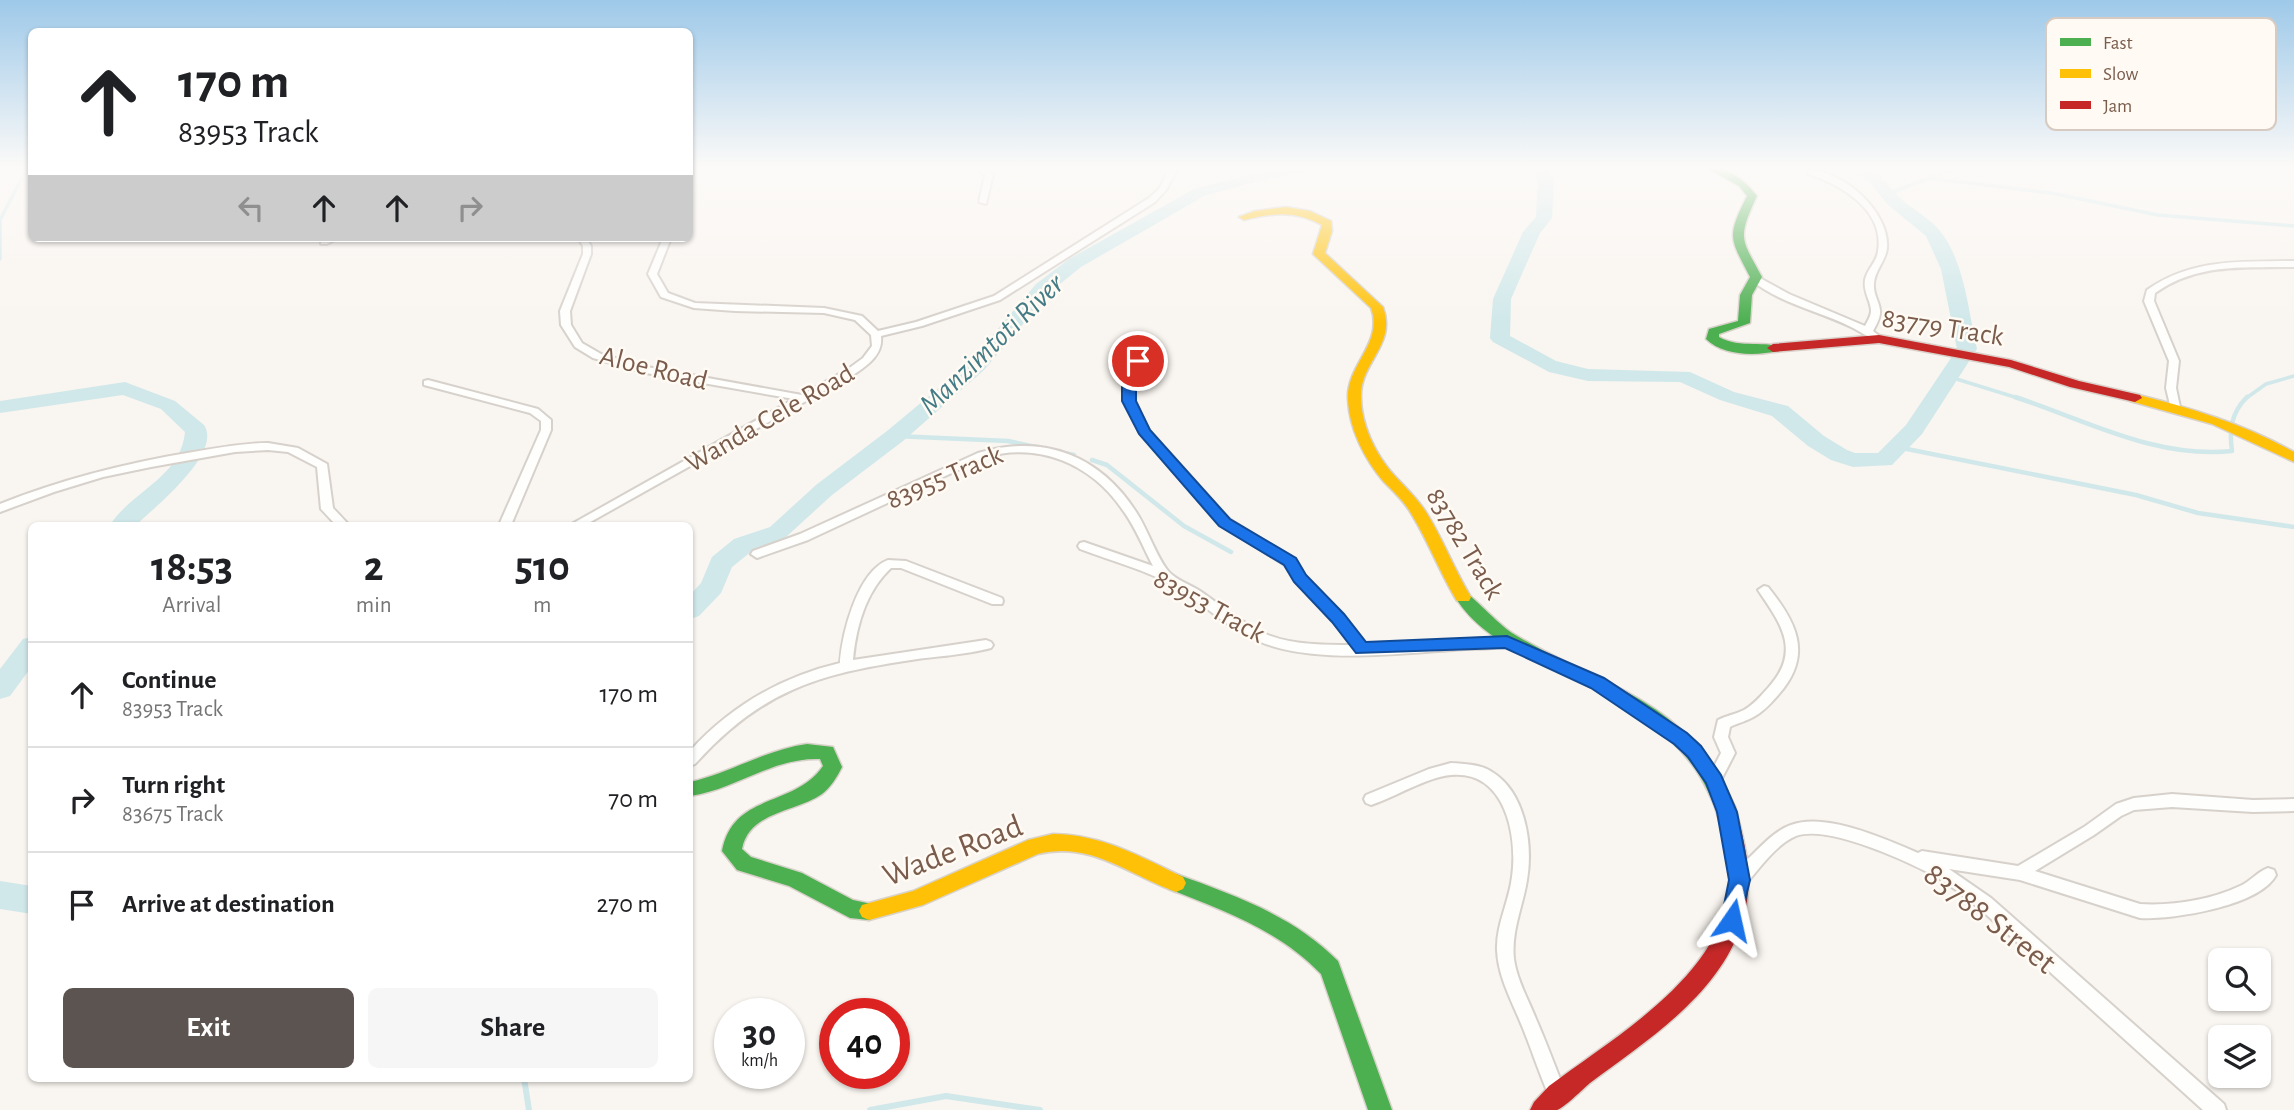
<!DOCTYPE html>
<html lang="en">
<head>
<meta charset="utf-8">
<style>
	body { margin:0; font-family:"Alegreya Sans",sans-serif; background:#f6f6f6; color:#202124; height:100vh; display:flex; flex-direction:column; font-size:26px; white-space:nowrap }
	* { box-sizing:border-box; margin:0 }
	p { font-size:23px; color:#757577 }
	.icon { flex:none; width:38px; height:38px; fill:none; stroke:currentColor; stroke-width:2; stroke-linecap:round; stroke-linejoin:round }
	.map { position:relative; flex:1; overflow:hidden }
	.side { position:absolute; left:28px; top:522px; width:665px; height:560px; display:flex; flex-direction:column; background:#fff; border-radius:10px; box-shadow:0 2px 5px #0004 }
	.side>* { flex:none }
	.banner { position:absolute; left:28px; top:28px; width:665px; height:214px; border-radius:10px; box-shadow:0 2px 5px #0004; background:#fff; color:#202124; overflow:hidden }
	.tools { position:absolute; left:2208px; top:948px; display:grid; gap:14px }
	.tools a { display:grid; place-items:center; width:63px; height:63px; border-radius:10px; background:#fff; box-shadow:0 2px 5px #0004; font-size:35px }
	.speed { position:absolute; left:714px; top:998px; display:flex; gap:14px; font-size:35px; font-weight:700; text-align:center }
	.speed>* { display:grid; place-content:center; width:91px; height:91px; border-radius:50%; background:#fff; box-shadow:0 2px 5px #0004; line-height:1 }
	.speed small { font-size:18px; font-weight:400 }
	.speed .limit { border:10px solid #d22; background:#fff; color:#111 }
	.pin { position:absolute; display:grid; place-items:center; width:60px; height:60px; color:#fff; margin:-30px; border:4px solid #fff; border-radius:50%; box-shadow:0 2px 7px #0007 }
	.me { position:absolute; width:77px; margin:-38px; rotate:11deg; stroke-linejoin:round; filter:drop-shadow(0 0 5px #0008) }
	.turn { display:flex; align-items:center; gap:24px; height:147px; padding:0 35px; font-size:32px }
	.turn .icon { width:91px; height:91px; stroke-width:2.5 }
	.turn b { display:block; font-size:49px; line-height:60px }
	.lanes { display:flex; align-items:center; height:66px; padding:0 35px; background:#0003; justify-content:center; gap:35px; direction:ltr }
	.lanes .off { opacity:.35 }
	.eta { display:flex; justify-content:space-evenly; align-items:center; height:119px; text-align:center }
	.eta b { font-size:42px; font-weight:700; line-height:49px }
	.action { display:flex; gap:14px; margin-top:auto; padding:14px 35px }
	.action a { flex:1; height:80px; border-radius:10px; background:#5c5450; color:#fff; font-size:28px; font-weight:700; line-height:80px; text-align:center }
	.action a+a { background:#f6f6f6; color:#202124 }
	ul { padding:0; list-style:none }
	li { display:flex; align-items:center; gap:21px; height:105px; padding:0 35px; border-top:2px solid #e0e0e0 }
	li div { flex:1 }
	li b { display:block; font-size:26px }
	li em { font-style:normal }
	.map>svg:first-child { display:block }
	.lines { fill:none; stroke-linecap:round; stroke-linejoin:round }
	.stream-far2 { stroke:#d0e8ea; stroke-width:3.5 }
	.stream-far1 { stroke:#d0e8ea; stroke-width:4.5 }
	.stream { stroke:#d0e8ea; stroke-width:6 }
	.river { fill:#d0e8ea; fill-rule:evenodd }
	.street-casing { stroke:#d7d1cb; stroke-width:4 }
	.fast-casing { stroke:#d9d2cb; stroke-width:3 }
	.slow-casing { stroke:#d9d2cb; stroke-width:3 }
	.jam-casing { stroke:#d9d2cb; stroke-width:3 }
	.street { fill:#fefefd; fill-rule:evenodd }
	.fast { fill:#4caf50; fill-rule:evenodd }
	.slow { fill:#ffc107; fill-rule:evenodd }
	.jam { fill:#c62828; fill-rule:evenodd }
	.route { fill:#1a73e8; stroke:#114b97; stroke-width:2 }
	.labels { text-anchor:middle; stroke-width:5; stroke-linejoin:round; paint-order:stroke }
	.street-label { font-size:28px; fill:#7a5c4d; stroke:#fffaf3 }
	.water-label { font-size:30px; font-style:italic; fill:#437c86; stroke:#fffaf3 }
	.near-street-label { font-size:33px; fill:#7a5c4d; stroke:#fffaf3 }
	.key { fill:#fffaf3; stroke:#d7cbc1; stroke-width:2 }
	.key-label { font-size:19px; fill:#7a5c4d }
</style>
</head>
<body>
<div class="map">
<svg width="2294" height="1110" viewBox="0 0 2294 1110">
	<rect width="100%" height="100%" fill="#f9f5f0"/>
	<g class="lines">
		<g class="stream-far2">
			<path d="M1245 168 1257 176"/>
			<path d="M1929 178 2051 193 2158 215 2294 226"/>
			<path d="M1888 194 1955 168"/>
			<path d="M0 259V220L27 168"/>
			<path d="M1950 377 2021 399"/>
			<path d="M2245 399 2266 384 2294 376"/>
		</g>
		<g class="stream-far1">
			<path d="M2015 397C2086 420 2155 459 2232 451 2229 430 2231 413 2247 397"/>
			<path d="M895 436 1008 441 1074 455"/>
			<path d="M1897 447 2136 495 2198 513 2294 527"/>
			<path d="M1092 460 1107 465 1184 526 1231 552"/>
		</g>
		<g class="stream">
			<path d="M524 1078 529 1110"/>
			<path d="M870 1110 946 1096 1040 1110"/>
		</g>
		<g class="river">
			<path d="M1276 168H1312L1310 171 1267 179 1206 195 1081 267 1050 292 984 370 903 441 832 495 786 537 752 551 732 567 721 593 699 616 690 619V595L701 583 712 557 734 539 770 527 816 485 887 431 970 362 1036 284 1069 259 1194 189Z"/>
			<path d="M1531 168H1547L1554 178 1552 218 1540 233 1511 299 1510 336 1556 361 1588 369 1690 372 1734 392 1788 406 1824 436 1847 450 1855 453H1878L1906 425 1957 349 1941 269 1926 236 1887 204 1870 182 1850 168C1880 168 1880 177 1898 196 1911 209 1929 217 1940 231 1965 262 1968 311 1977 349L1922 434 1892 465 1853 467 1831 460 1808 446 1772 416 1720 400 1680 382 1588 381 1549 372 1493 342 1490 338 1493 299 1523 232 1536 217 1538 178Z"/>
			<path d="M125 382 175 401 204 425C223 453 154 508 136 525H110C132 491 181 477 185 432L161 409 123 395 0 413V401Z"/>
			<path d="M32 637V666L10 696 0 699V669L23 639Z"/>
			<path d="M0 881 32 886V914L0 909Z"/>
		</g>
		<defs>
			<g id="street">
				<path d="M975 168H984L993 174 986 204 979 202 985 175Z"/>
				<path d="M1170 168H1178L1166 190 1155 202 1000 300 922 326 881 336C883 354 869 364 856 373L585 525H570L794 399 646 373 593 358 575 347 561 325 560 311 583 254V246L578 238H586L591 246V254L570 311 571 325 582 343 601 354 647 367 802 395 848 369 863 358 872 346 871 335 855 320 824 313 735 311 694 308 661 297 648 274 663 238H671L657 274 668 293 695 303 824 308 862 316 878 331 916 322 994 296 1149 198 1159 189Z"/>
				<path d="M1808 170C1843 170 1890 212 1887 248 1886 261 1874 271 1874 284 1873 294 1879 301 1880 310 1881 317 1876 325 1873 331L1878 335 1876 337C1867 338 1860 331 1851 327 1819 311 1778 303 1750 279L1752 277H1758L1789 294 1865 326C1867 322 1871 316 1871 311 1871 301 1863 292 1865 280 1867 269 1877 262 1878 251 1885 210 1840 184 1808 174Z"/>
				<path d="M326 238H338L327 244H321V240Z"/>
				<path d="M2294 261V267C2243 268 2198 263 2155 293L2154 301 2179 361 2176 388 2180 407 2175 410 2171 409 2166 388 2169 361 2144 301 2147 290C2193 258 2240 262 2294 261Z"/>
				<path d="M1138 358 1143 361 1134 377V401L1149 430 1229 519 1294 559 1305 576 1343 615 1367 645 1507 637 1512 639 1514 642 1512 645C1494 650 1472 648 1453 650 1395 654 1313 664 1258 641 1227 628 1203 603 1174 586 1144 569 1111 561 1080 549L1078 546 1080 543 1084 542 1153 566C1143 547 1135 526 1122 509 1091 464 1039 442 986 457L808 540 757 558 751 554 753 551 800 534 978 453C1044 433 1102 456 1138 515 1148 531 1158 560 1169 572 1176 580 1191 585 1200 591 1222 606 1243 624 1268 635 1293 645 1325 645 1352 645L1333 621 1296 582 1285 565 1221 525 1140 433 1124 401V377L1134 359Z"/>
				<path d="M428 380 538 409 551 420V430L511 525H499L541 430V421L530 413 424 385V381Z"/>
				<path d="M268 443 298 448 327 464 333 508 349 525H336L321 509 317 467 288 452 268 450 235 452 151 467 103 477 54 492 0 512V504C62 479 127 463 193 452 218 448 243 443 268 443Z"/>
				<path d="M888 560 906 561 1002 598 1003 601 1002 604H992L901 568H891C866 591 856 627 853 660L986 640 991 642 993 645 991 648C965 655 937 656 911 660 817 674 761 691 695 764L690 766V751C731 706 781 677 840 663 842 634 857 572 888 560Z"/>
				<path d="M1764 586 1768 587C1797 623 1813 655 1779 694 1772 702 1764 711 1755 716 1747 721 1738 723 1730 727L1728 737 1735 753 1719 784 1714 786 1709 784 1707 780 1721 753 1714 737 1718 720C1726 716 1736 714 1744 710 1753 705 1761 696 1768 688 1802 651 1781 624 1758 590Z"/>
				<path d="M1451 763C1465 764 1480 764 1492 772 1526 793 1533 845 1527 880 1523 906 1511 931 1514 959 1517 980 1528 999 1536 1019 1547 1044 1556 1069 1566 1094L1563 1100 1557 1103 1551 1100C1540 1076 1532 1050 1522 1026 1512 1001 1498 977 1497 950 1496 925 1509 902 1512 877 1518 835 1505 770 1451 775 1427 777 1395 797 1371 805L1366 803 1364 799 1366 795 1429 769Z"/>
				<path d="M2172 794 2253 800 2294 799V811L2253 812 2172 807 2134 810 2121 816 2094 835 2035 871 2140 904C2172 906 2211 900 2240 886 2250 882 2257 872 2268 868L2274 870 2276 875C2260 906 2172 920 2140 918L2020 880 1949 869 1991 898 2224 1104 2226 1110H2203L1979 908C1965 897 1951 885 1935 876 1907 861 1827 824 1796 836 1775 845 1759 869 1745 885L1739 887 1733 885 1731 880C1736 869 1747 860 1756 851 1766 841 1777 830 1791 825 1826 812 1885 839 1918 853L1922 851 2018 866 2084 827 2116 804 2134 798Z"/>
			</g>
			<g id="fast">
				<path d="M1707 168C1728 167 1745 180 1757 196 1737 239 1741 238 1762 277L1752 295 1750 323 1719 334V337C1739 349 1769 340 1779 348L1778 351C1755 356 1723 356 1706 339L1709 329 1738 321 1740 295 1750 277C1730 238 1726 238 1747 196L1739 186Z"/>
				<path d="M1463 591C1471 594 1498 624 1512 633 1604 689 1686 696 1735 807L1732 813 1725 815 1718 813C1711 798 1705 783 1696 770 1667 727 1617 700 1572 678 1529 656 1482 640 1455 597L1457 593Z"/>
				<path d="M807 744 833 747 842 767C837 777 831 787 822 794 797 812 749 811 742 849L751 857 802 873 853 900 876 905 879 911 876 917 869 920 850 918 789 886 737 870 722 851C733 792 794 808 823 766L820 759C773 757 735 790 690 796V782C730 773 765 750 807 744Z"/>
				<path d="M1176 874C1234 895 1294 916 1338 961L1392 1110H1368L1321 974C1279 930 1224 911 1169 889L1166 883 1169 877Z"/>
			</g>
			<g id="slow">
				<path d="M1286 207 1310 211 1331 221 1332 231 1325 253 1383 307C1397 345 1360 362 1361 397 1361 425 1376 455 1394 475 1405 487 1417 498 1426 512 1443 539 1454 569 1471 597L1469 601H1457C1440 573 1429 543 1412 515 1405 502 1394 492 1384 482 1365 460 1349 429 1348 399 1346 365 1384 343 1371 308L1313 254 1322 225C1295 210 1272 213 1244 220L1239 217 1255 211Z"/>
				<path d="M2135 394C2191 408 2244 424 2294 452V462L2212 424 2130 401 2128 398 2130 395Z"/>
				<path d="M1053 834C1101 834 1141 857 1183 877L1186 883 1183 889 1176 892C1129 875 1091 841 1038 854L923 905 869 920 862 917 859 911 862 905 913 891 1028 840Z"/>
			</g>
			<g id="jam">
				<path d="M1879 335 2011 360 2079 381 2140 395 2142 398 2135 402 2070 387 2009 367 1879 343 1773 352 1767 348 1773 344Z"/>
				<path d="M1725 799 1732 801 1735 807C1746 846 1755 883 1742 922 1721 994 1646 1041 1590 1083 1583 1089 1564 1108 1557 1110 1550 1110 1538 1110 1530 1110L1534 1102 1549 1086C1613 1038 1718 978 1729 891 1732 863 1723 833 1715 807L1718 801Z"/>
			</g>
		</defs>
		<use href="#street" class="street-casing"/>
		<use href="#fast" class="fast-casing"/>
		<use href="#slow" class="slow-casing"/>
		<use href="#jam" class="jam-casing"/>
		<use href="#street" class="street"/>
		<use href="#fast" class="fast"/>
		<use href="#slow" class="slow"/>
		<use href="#jam" class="jam"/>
	</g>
	<linearGradient id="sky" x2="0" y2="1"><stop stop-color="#9ec9e9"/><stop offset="0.52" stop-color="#fcfaf8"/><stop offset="1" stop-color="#fcfaf8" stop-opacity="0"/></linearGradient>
	<rect width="2294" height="323" fill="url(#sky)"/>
	<path class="route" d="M1138 357 1145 361 1136 377V401L1150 430 1230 519 1296 558 1306 575 1344 614 1366 642 1507 636 1604 678 1687 733 1701 746 1721 775 1737 812 1750 880 1739 926 1732 929 1724 926 1721 920 1729 880 1717 812 1706 783 1688 757 1674 744 1591 688 1505 648 1356 653 1332 622 1294 582 1284 565 1219 526 1139 434 1122 401V377L1133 358Z"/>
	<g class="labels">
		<g class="street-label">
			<text transform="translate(1943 326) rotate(9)" y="10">83779 Track</text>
			<text transform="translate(654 367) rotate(14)" y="10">Aloe Road</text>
			<text transform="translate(769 417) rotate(-30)" y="10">Wanda Cele Road</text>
			<text transform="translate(944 476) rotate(-23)" y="10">83955 Track</text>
			<text transform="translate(1466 543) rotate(59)" y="10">83782 Track</text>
			<text transform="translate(1210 605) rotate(29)" y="10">83953 Track</text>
		</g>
		<g class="water-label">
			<text transform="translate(991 344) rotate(-44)" y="10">Manzimtoti River</text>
		</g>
		<g class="near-street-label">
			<text transform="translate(952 849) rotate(-21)" y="12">Wade Road</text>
			<text transform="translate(1991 917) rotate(38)" y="12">83788 Street</text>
		</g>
	</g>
	<rect x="2046" y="18" width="230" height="112" rx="10" class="key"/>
	<rect x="2060" y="38" width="31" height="8" fill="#4caf50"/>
	<rect x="2060" y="69" width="31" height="9" fill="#ffc107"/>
	<rect x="2060" y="101" width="31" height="8" fill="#c62828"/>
	<g class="key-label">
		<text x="2103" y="49">Fast</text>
		<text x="2103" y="80">Slow</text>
		<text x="2103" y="112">Jam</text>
	</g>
</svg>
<div class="tools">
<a><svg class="icon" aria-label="search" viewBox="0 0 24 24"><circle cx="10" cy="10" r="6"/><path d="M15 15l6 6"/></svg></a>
<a><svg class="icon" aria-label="layers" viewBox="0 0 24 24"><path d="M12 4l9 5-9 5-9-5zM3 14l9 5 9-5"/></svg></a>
</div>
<div class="speed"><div>30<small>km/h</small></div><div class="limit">40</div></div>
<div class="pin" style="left:1138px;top:361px;background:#d93025"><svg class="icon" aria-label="arrive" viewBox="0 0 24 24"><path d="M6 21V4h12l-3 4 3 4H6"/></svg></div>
<svg class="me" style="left:1732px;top:920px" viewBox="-20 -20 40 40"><path d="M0-17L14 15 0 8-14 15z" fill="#1a73e8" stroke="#fff" stroke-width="4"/></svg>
<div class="banner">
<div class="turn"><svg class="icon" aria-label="ahead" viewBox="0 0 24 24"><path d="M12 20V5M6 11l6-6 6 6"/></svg><div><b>170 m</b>83953 Track</div></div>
<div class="lanes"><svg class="icon off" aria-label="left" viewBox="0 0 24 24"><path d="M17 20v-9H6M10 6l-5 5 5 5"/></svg><svg class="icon" aria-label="ahead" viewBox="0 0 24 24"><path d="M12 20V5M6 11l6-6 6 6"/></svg><svg class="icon" aria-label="ahead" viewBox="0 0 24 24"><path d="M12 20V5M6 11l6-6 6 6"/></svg><svg class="icon off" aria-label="right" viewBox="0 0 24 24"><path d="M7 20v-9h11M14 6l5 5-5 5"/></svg></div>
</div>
<section class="side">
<div class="eta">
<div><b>18:53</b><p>Arrival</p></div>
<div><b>2</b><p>min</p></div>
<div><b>510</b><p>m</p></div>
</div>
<ul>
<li><svg class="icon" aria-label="ahead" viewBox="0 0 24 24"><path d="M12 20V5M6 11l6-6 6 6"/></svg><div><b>Continue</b><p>83953 Track</p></div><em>170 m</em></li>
<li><svg class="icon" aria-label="right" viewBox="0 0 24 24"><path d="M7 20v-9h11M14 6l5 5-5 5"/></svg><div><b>Turn right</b><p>83675 Track</p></div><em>70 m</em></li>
<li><svg class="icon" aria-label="arrive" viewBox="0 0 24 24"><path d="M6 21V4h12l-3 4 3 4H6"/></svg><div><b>Arrive at destination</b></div><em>270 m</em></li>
</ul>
<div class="action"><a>Exit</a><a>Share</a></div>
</section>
</div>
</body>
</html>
